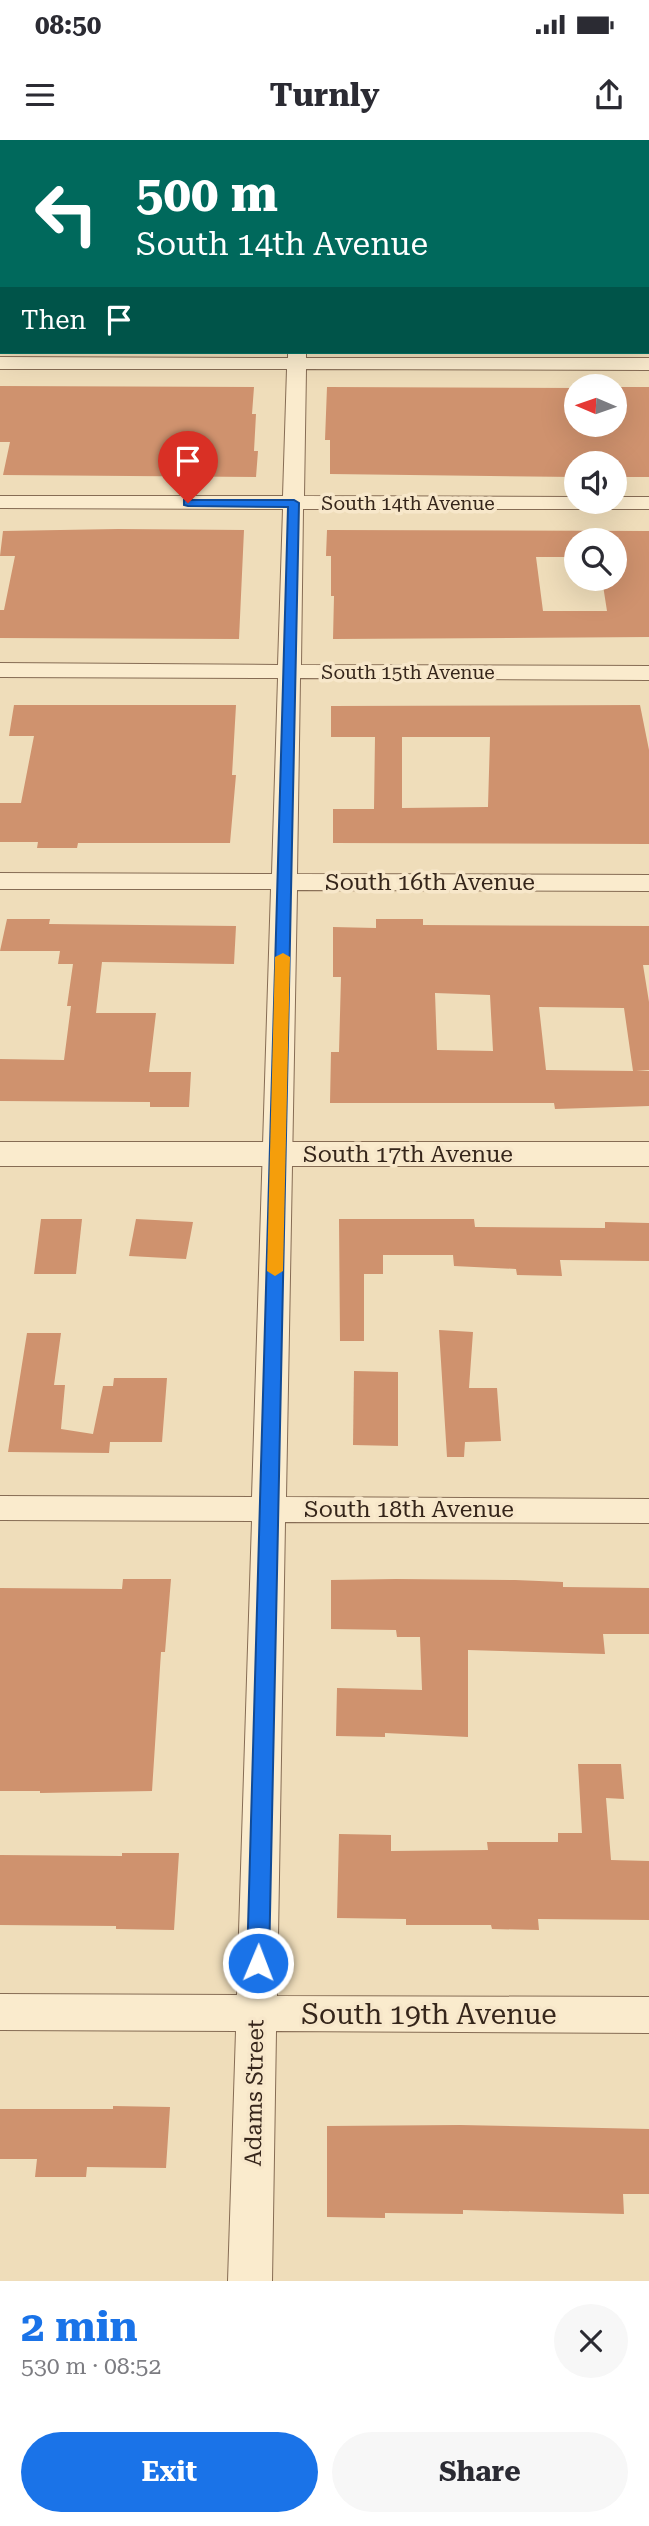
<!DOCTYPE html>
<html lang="en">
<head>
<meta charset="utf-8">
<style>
	body { margin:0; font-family:"Roboto Serif",serif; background:#f7f7f7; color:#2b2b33; height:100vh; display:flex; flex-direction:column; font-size:26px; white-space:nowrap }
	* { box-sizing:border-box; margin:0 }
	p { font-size:23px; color:#7c7c81 }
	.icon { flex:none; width:38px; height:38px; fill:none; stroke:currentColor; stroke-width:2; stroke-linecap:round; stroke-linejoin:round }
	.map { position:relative; height:2141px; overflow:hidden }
	.sheet { display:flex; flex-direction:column; background:#fff; flex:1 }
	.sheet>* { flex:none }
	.guide { position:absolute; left:0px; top:0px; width:649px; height:214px; box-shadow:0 7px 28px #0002; background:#00695c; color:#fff; overflow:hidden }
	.needle { width:46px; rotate:272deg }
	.buttons { position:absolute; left:564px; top:234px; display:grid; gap:14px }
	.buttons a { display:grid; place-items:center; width:63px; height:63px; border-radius:50%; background:#fff; box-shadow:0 7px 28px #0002; font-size:35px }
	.pin { position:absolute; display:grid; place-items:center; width:60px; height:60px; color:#fff; margin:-72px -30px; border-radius:50% 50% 50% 0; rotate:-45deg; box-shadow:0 0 7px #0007 }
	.pin .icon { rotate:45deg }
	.me { position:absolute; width:77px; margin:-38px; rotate:1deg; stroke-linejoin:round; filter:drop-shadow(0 0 5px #0008) }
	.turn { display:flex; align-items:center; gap:24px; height:147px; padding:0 21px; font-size:32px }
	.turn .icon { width:91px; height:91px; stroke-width:2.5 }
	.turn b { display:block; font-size:49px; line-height:60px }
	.then { display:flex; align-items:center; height:66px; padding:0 21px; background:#0003; gap:14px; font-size:26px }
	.round { display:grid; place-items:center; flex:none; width:74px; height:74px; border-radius:37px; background:#f7f7f7 }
	.summary { display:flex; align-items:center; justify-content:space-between; height:119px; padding:0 21px }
	h1 { font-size:42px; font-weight:700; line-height:52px; color:#1a73e8 }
	.primary-button { display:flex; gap:14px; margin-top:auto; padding:14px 21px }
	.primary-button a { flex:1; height:80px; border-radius:42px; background:#1a73e8; color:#fff; font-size:28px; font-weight:700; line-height:80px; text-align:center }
	.primary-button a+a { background:#f7f7f7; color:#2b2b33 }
	.status { display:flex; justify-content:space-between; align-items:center; height:49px; padding:0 35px; background:#fff; direction:ltr }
	.status svg { height:19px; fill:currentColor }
	header { display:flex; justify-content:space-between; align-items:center; height:91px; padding:0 21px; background:#fff; font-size:32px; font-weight:700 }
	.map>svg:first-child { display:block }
	.building { fill:#cf926e; fill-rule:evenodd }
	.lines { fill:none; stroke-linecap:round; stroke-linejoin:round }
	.minor-casing { stroke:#866c54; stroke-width:2 }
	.tertiary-casing { stroke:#866c54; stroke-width:2 }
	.minor { fill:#faebcd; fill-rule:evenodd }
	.tertiary { fill:#faebcd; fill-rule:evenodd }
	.route { fill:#1a73e8; stroke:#114b97; stroke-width:2 }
	.slow { fill:#f59e0b }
	.labels { text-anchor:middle; stroke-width:7; stroke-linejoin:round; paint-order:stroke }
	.far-street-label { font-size:19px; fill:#35251a; stroke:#f7e7ca }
	.street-label { font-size:23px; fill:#35251a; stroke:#f7e7ca }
	.near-street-label { font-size:28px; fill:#35251a; stroke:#f7e7ca }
</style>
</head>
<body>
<div class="status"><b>08:50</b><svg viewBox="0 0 49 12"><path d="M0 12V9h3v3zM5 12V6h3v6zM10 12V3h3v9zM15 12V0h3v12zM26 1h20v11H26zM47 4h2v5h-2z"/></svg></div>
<header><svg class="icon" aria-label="menu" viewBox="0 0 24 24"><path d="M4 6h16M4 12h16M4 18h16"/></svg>Turnly<svg class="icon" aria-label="share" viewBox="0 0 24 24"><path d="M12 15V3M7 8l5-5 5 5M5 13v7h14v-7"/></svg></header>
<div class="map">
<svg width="649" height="2141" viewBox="0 0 649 2141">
	<rect width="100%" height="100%" fill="#efddba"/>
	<g class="building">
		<path d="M0 246 254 247 252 274H256L254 311H258L256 337 3 335 10 302H0Z"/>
		<path d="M327 247 576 248V285H614V247H649V337H614V324H576V337L330 334V300H325Z"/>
		<path d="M118 389 244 390 239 499 0 498V470H4L15 416H0L3 391Z"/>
		<path d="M327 390 649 391V497L333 499 334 456H331V416H326ZM576 401H614V439H602L607 471H543L536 417H576Z"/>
		<path d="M14 565H236L232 635H236L230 703H78L77 708H37L38 702H0V663H21L34 596H9Z"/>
		<path d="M640 565 649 610V704L333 703V669H374L375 597H331V566ZM402 597H490L488 667 402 668Z"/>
		<path d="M7 779H50L49 784 236 786 234 824 102 822 96 873H156L149 932H191L189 967H150V962L0 961V919L64 920 71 866H67L73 824H58L60 811H0Z"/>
		<path d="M376 779H423V785L649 786V825H643L649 862V930L636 931H649V966L555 969 554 963H330L331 912H339L341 837H333V787L376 788ZM435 853 490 855 493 911 437 910ZM539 867 624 868 633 931 546 930Z"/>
		<path d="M41 1079H82L76 1134H34Z"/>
		<path d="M136 1079 193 1082 186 1119 129 1116Z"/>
		<path d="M339 1079H474L475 1087 605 1088V1082L649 1083V1121L560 1120 562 1136 517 1135 516 1129 454 1126 453 1115H383V1134H364V1201H340Z"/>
		<path d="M439 1190 473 1192 469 1248H497L501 1301 465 1302 464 1317H447Z"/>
		<path d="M27 1193H61L54 1245H65L61 1289 93 1294 103 1246H113L114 1238H167L162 1302H110L109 1313 8 1312Z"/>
		<path d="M354 1231 398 1232V1306L353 1305Z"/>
		<path d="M123 1439H171L165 1512H161L152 1651 40 1653V1651H0V1448L122 1449Z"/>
		<path d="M396 1439 515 1440 563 1442V1447L649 1448V1494H603L605 1514 468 1510V1597L385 1593V1597L336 1596 337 1548 422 1550 420 1497H397L396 1490 331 1489V1440Z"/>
		<path d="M578 1624H621L624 1659 606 1658 611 1720 649 1721V1780L538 1779 539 1790 492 1789 491 1785H406V1779L337 1778 339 1694 391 1695V1711L488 1710 487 1702H558V1693H582Z"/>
		<path d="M122 1713H179L174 1790 116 1789V1786L0 1785V1715L122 1716Z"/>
		<path d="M113 1966 170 1967 166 2028 87 2027 86 2037H35L37 2019H0V1969H113Z"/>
		<path d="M460 1985 649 1989V2054H623L624 2074 463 2070V2074L385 2073V2078L327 2077V1986Z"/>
	</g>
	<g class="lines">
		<defs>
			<g id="minor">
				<rect x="293" y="0" width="16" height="2"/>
				<rect x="648" y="6" width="1" height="10"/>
				<path d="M2 9V19L0 20V10Z"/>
				<rect x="0" y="103" width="2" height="10"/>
				<rect x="648" y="105" width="1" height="10"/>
				<path d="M288 212H306V218H649V230L306 229 304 356 576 357V362H614V357H649V369H303L301 525 649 526V540L300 538 297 734 649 735V751L297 750 286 1357 649 1359V1383L285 1382 277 1856 649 1857V1893L276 1891 272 2141H228L236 1891 0 1890V1854L237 1855 252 1381 0 1380V1356L252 1357 271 749H0V733L272 734 278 538 0 537V523L278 525 283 369 0 368V356H283L287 229H0V217L288 218Z"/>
			</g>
			<rect id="tertiary" x="0" y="1002" width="649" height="24"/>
		</defs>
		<use href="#minor" class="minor-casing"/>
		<use href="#tertiary" class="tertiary-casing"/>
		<use href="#minor" class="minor"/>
		<use href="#tertiary" class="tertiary"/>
	</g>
	<path class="route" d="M184 360H294L299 363 269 1823 265 1830 258 1832 250 1830 247 1823 288 367 188 366 184 365Z"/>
	<path class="slow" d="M283 813 290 817 283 1131 275 1136 267 1131 275 817Z"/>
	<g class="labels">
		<g class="far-street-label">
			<text x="408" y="370">South 14th Avenue</text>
			<text x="408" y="539">South 15th Avenue</text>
		</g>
		<g class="street-label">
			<text x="430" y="750">South 16th Avenue</text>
			<text x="408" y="1022">South 17th Avenue</text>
			<text x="409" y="1377">South 18th Avenue</text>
			<text transform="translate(254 1953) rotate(-89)" y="8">Adams Street</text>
		</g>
		<g class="near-street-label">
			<text x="429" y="1884">South 19th Avenue</text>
		</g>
	</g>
</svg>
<div class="buttons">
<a><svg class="needle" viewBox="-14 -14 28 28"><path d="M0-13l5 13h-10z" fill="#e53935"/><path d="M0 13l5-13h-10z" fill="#7c7c81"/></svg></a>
<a><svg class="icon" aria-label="sound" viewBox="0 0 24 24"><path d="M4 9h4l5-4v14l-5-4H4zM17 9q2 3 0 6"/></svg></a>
<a><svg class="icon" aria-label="search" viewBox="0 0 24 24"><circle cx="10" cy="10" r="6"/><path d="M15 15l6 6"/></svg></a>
</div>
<div class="pin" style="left:188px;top:363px;background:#d93025"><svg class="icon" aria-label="arrive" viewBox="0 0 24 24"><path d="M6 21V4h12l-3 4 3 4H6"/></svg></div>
<svg class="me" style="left:258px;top:1823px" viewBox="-20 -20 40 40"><circle r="17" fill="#1a73e8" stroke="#fff" stroke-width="3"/><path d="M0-11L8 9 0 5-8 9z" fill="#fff"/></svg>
<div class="guide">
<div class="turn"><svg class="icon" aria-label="left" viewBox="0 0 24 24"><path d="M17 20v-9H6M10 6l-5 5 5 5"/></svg><div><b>500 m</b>South 14th Avenue</div></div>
<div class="then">Then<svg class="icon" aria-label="arrive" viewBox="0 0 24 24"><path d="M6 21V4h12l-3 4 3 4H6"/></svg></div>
</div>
</div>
<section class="sheet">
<div class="summary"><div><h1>2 min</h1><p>530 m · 08:52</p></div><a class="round"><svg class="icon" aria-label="close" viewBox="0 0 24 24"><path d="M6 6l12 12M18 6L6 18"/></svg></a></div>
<div class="primary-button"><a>Exit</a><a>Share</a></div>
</section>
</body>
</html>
